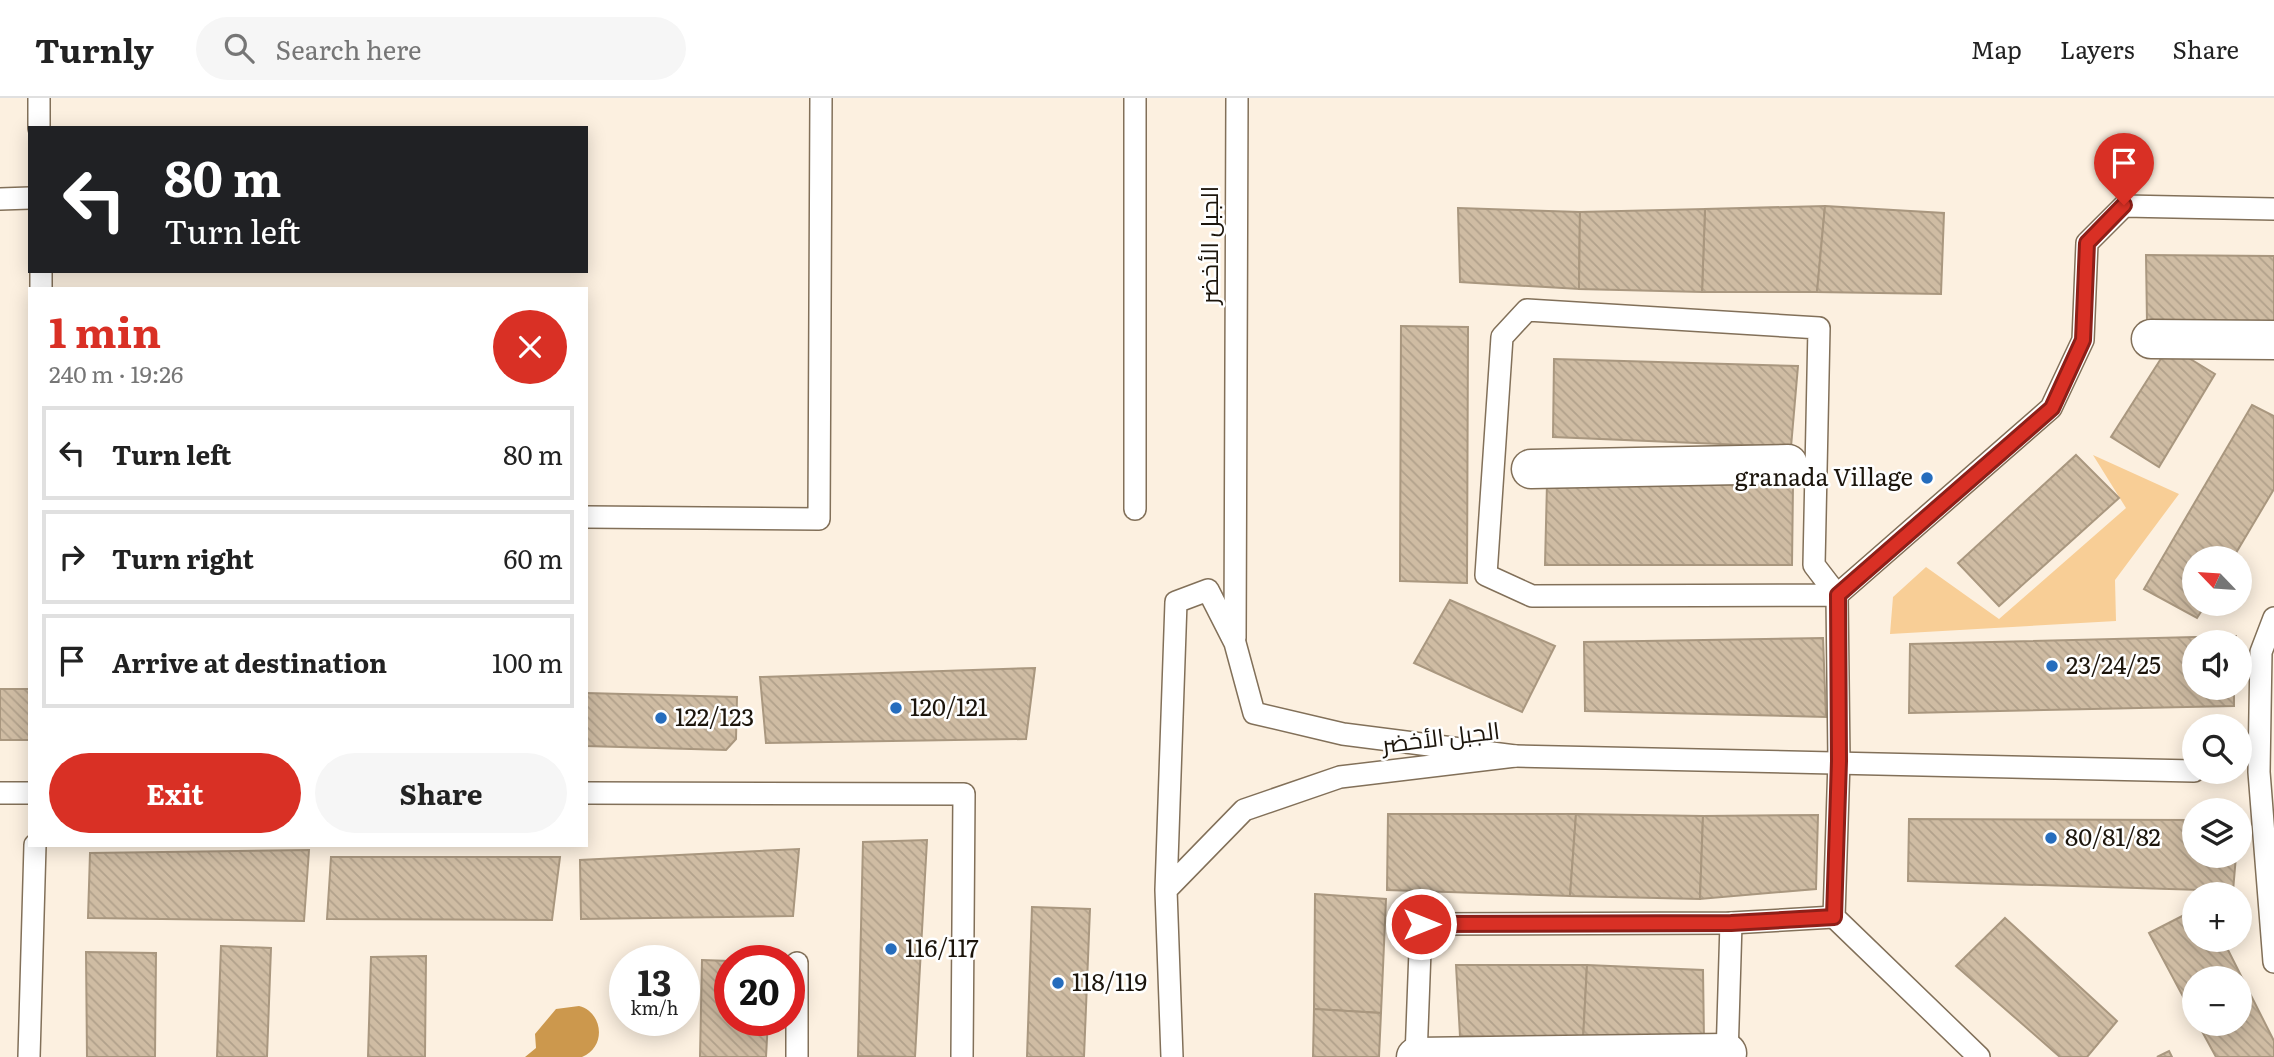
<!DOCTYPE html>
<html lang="en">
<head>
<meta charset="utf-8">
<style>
	body { margin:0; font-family:Literata,Cairo,serif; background:#f6f6f6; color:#222; height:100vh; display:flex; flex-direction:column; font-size:26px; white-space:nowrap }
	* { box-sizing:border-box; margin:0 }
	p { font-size:23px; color:#767676 }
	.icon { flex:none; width:38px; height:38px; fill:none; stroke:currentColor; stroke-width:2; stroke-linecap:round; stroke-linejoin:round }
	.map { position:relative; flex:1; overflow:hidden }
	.details { position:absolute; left:28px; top:189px; width:560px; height:560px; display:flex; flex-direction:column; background:#fff; border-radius:0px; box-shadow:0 4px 18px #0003 }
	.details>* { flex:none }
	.top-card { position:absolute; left:28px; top:28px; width:560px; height:147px; border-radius:0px; box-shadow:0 4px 18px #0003; background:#202124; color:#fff; overflow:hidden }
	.needle { width:46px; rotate:295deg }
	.controls { position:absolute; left:2182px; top:448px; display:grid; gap:14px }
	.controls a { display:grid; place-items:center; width:70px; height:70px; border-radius:50%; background:#fff; box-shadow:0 4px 18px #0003; font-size:35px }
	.speed { position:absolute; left:609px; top:847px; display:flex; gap:14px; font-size:35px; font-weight:700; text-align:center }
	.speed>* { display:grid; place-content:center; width:91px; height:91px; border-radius:50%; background:#fff; box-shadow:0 4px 18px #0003; line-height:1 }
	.speed small { font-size:18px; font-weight:400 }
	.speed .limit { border:10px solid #d22; background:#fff; color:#111 }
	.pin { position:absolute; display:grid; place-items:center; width:60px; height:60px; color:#fff; margin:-72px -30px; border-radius:50% 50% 50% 0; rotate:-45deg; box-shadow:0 0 7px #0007 }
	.pin .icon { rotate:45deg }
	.me { position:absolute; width:77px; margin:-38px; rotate:90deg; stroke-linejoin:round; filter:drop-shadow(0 0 5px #0008) }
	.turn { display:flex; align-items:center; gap:24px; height:147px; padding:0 21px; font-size:32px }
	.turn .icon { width:91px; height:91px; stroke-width:2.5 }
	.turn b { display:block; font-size:49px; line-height:60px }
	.round { display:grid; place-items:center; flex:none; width:74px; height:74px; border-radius:37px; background:#f6f6f6 }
	.head { display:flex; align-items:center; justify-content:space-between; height:119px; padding:0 21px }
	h1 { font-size:42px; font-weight:700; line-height:52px; color:#d93025 }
	.cta { display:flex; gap:14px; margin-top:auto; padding:14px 21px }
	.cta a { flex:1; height:80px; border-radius:42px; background:#d93025; color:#fff; font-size:28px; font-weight:700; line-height:80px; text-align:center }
	.cta a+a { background:#f6f6f6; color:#222 }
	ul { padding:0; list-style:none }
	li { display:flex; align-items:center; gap:21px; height:94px; margin:0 14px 10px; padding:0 7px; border:4px solid #e0e0e0; border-radius:0px }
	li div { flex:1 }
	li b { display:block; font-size:26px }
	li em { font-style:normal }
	header { display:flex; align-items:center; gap:42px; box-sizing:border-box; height:98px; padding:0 35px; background:#fff; border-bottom:2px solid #e0e0e0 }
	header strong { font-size:33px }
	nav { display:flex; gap:38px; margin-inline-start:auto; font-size:24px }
	.search { width:490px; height:63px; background:#f6f6f6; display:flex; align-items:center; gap:18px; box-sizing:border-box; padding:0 24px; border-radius:38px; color:#767676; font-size:26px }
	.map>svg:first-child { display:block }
	.green { fill:#f8ce96 }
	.water { fill:#cc984d }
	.building { fill:url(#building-back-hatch); stroke:#a9977f; stroke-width:2 }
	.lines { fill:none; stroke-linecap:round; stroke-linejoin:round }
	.lane-casing { stroke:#827059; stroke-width:24 }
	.street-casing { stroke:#827059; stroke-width:41 }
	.lane { stroke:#fff; stroke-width:21 }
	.street { stroke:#fff; stroke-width:38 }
	.route-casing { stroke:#8d1f18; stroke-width:18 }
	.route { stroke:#d93025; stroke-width:12 }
	.poi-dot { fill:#266dbd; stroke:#fff; stroke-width:2.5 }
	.labels { text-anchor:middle; stroke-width:5; stroke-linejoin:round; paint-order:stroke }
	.street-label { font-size:24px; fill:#1c150c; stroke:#fff }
	.poi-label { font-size:24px; fill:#1c150c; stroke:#fff; text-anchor:start }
</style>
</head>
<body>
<header>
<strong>Turnly</strong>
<div class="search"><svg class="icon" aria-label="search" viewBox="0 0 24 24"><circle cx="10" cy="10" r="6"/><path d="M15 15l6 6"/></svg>Search here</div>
<nav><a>Map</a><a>Layers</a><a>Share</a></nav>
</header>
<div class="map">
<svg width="2274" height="959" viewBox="0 0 2274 959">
	<defs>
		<pattern id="building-back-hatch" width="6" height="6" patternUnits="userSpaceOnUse" patternTransform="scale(1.75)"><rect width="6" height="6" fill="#cfbca3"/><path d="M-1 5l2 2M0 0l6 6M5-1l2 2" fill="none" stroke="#b1a18b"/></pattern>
	</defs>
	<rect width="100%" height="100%" fill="#fcf0e0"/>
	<path class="green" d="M2093 357 2179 396 2115 482 2116 523 1890 536 1893 499 1926 469 1999 521 2126 410Z"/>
	<path class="water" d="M579 908C603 914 607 949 582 959 571 959 539 959 525 959L536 950 535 936 556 911Z"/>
	<g class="building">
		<path d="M1825 108 1817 194H1702L1705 111Z"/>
		<path d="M1825 108 1944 115 1941 196 1817 194Z"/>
		<path d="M1458 110 1580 114 1579 191 1460 184Z"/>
		<path d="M1705 111 1702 194 1579 191 1580 114Z"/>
		<path d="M2146 157 2274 158V225L2147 224Z"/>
		<path d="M1401 228 1468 229 1467 485 1400 483Z"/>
		<path d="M2169 248 2215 276 2159 369 2111 339Z"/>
		<path d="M1554 261 1798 268 1791 349 1553 339Z"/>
		<path d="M2252 307 2274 318V391L2233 460H2194V506H2206L2197 520 2144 491Z"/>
		<path d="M2076 357 2119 400 1999 508 1958 465Z"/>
		<path d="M1547 385 1793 387 1792 467H1545Z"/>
		<path d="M1450 502 1555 548 1522 614 1414 565Z"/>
		<path d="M2236 538V544H2194V590H2234V608L1909 615 1910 546Z"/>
		<path d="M1823 540 1826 619 1585 613 1584 544Z"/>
		<path d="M1035 570 1026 641 766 645 760 579Z"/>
		<rect x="0" y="591" width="30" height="51"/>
		<path d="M586 595 737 599 736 641 726 652 586 648Z"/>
		<path d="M1388 716H1576L1570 798 1387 792Z"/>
		<path d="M1576 716 1703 718 1700 801 1570 798Z"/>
		<path d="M1818 717 1816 791 1700 801 1703 718Z"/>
		<path d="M1909 721 2194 722V758H2236L2233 793 1908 783Z"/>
		<path d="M927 742 915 959 858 958 863 744Z"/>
		<path d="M799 751 793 818 581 821 580 762Z"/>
		<path d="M309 752 304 823 88 820 90 755Z"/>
		<path d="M331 759H560L552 822 327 821Z"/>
		<path d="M1315 796 1386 801 1381 915 1314 911Z"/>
		<path d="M1032 809 1090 811 1084 959H1027Z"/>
		<path d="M2194 812V842H2223L2274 943V959H2216L2198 926H2240V880H2194V919L2149 835Z"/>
		<path d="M2005 820 2117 923 2087 959H2060L1956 868Z"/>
		<path d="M221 848 271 850 267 959H217Z"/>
		<path d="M86 854 156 855 155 959H87Z"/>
		<path d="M426 858 425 959H368L371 859Z"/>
		<path d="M702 862 730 863V922H768L766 959H700Z"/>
		<path d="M1456 867H1587L1583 942 1460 938Z"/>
		<path d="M1587 867 1703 872 1704 943 1583 942Z"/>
		<path d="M1314 911 1381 915 1379 959H1313Z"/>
		<path d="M2169 953 2172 959H2157Z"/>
	</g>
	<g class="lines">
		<defs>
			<g id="lane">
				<path d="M39 0V30"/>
				<path d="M1135 0V411"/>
				<path d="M0 101 30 100"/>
				<path d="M41 191V173"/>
				<path d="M586 419 819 421 821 0"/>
				<path d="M2274 520 2261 554 2259 674 2274 864"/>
				<path d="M1235 540 1237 0"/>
				<path d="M1515 658 2194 673"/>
				<path d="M0 695H30"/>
				<path d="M586 695 964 696 962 959"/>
				<path d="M1166 792 1244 712 1340 679 1515 658 1343 636 1254 615 1235 545 1208 492 1176 504 1166 792 1172 959"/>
				<path d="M29 959 35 747"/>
				<path d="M797 959V865"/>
				<path d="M1416 959 1421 826 1731 825 1834 819"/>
				<path d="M1727 959 1731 825"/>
				<path d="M1979 959 1834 819 1839 663 1837 497 1814 467 1819 230 1527 212 1502 239 1486 477 1532 498 1837 497 2051 310 2083 242 2087 145 2124 108 2274 111"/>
			</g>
			<g id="street">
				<path d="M2151 241 2274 242"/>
				<path d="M1531 371 1788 366"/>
				<path d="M1416 959 1727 955"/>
			</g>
		</defs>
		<use href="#lane" class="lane-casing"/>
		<use href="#street" class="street-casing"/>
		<use href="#lane" class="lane"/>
		<use href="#street" class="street"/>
	</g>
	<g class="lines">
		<defs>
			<path id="route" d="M1421 826 1731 825 1834 819 1839 663 1838 497 2052 310 2083 242 2087 145 2124 107"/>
		</defs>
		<use href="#route" class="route-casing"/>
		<use href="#route" class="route"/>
	</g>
	<g class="poi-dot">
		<circle cx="1927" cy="380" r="7"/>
		<circle cx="2052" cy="568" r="7"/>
		<circle cx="896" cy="610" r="7"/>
		<circle cx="661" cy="620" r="7"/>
		<circle cx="2051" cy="740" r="7"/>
		<circle cx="891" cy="851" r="7"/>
		<circle cx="1058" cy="885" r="7"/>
	</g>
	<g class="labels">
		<g class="street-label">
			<text transform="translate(1210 147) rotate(-90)" y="8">الجبل الأخضر</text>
			<text transform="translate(1441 640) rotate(-7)" y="8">الجبل الأخضر</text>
		</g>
		<g class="poi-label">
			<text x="1913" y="388" text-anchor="end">granada Village</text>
			<text x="2066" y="576">23/24/25</text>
			<text x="910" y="618">120/121</text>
			<text x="675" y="628">122/123</text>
			<text x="2065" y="748">80/81/82</text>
			<text x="905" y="859">116/117</text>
			<text x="1072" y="893">118/119</text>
		</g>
	</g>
</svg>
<div class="controls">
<a><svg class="needle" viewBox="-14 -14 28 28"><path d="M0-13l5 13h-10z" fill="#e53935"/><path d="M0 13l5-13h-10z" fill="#767676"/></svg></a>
<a><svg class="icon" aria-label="sound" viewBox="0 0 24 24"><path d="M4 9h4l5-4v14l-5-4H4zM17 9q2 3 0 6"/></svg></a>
<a><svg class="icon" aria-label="search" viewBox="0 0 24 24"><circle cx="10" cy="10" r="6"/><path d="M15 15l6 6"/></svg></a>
<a><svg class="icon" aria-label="layers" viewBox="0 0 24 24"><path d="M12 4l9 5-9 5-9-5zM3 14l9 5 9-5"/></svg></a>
<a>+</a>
<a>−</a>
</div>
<div class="speed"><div>13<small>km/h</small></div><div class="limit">20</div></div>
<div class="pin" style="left:2124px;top:107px;background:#d93025"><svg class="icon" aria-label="arrive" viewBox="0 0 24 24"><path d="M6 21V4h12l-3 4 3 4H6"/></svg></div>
<svg class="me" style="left:1421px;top:826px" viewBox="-20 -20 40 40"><circle r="17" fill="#d93025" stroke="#fff" stroke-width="3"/><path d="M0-11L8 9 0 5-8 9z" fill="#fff"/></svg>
<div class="top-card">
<div class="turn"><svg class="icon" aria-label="left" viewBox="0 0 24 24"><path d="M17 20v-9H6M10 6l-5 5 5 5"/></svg><div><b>80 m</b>Turn left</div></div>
</div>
<section class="details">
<div class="head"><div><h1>1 min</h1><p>240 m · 19:26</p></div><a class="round" style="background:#d93025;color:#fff"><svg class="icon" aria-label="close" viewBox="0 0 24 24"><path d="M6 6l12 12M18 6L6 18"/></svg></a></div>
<ul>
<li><svg class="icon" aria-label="left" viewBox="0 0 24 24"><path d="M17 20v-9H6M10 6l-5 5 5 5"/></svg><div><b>Turn left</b></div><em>80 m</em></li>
<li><svg class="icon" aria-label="right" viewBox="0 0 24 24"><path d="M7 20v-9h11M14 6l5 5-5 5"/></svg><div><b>Turn right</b></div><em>60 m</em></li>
<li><svg class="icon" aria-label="arrive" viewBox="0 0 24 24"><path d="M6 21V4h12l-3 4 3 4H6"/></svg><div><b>Arrive at destination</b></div><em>100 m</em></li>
</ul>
<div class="cta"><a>Exit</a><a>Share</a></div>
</section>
</div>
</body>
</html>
